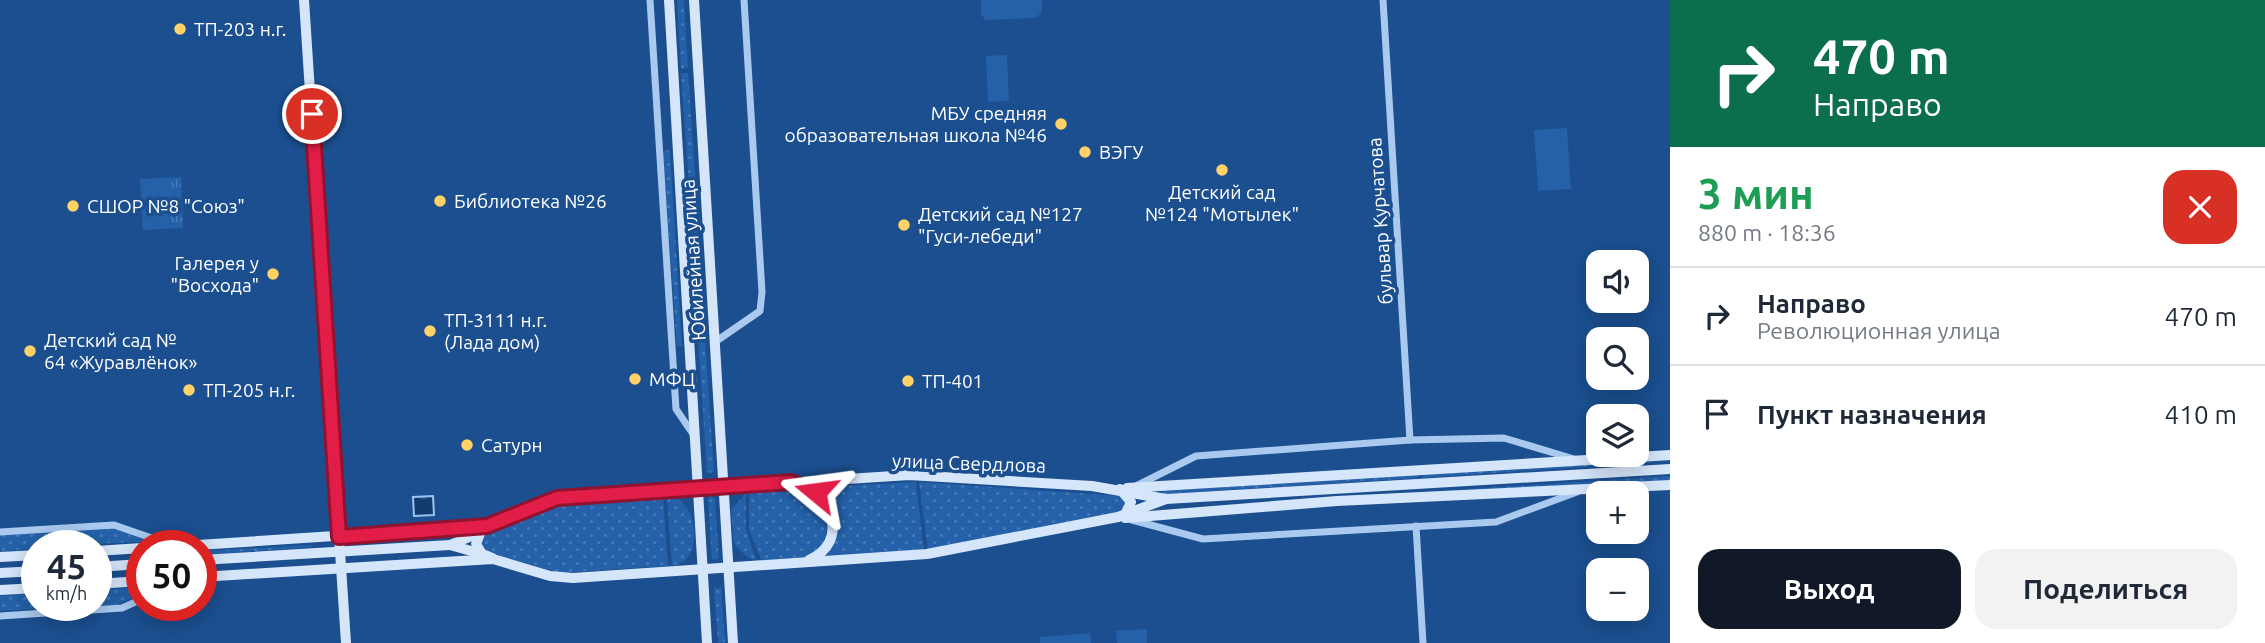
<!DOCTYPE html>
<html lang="ru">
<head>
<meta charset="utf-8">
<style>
	body { margin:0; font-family:Ubuntu,sans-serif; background:#f2f2f3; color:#1f2937; height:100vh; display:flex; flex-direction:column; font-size:26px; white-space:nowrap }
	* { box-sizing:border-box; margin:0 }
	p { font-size:23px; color:#747a83 }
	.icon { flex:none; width:38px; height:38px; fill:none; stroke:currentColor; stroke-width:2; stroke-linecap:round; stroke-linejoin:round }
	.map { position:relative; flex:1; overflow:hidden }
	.panel { display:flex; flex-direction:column; background:#fff; width:595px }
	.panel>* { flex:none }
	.top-card { background:#0b6e4f; color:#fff; overflow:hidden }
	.controls { position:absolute; left:1586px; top:250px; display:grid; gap:14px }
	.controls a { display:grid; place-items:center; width:63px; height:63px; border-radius:14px; background:#fff; box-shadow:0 4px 18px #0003; font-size:35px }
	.speed { position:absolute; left:21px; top:530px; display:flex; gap:14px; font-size:35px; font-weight:700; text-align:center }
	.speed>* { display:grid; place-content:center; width:91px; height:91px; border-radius:50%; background:#fff; box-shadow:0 4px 18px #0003; line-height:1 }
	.speed small { font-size:18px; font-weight:400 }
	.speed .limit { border:10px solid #d22; background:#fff; color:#111 }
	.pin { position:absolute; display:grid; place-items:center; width:60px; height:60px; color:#fff; margin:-30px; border:4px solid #fff; border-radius:50%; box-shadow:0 2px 7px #0007 }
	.me { position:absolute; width:77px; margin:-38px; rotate:286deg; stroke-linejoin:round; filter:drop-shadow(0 0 5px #0008) }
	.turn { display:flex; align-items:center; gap:24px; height:147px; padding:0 28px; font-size:32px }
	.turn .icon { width:91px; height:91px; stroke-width:2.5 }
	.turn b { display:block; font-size:49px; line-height:60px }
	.round { display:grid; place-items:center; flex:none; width:74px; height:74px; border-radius:21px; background:#f2f2f3 }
	.head { display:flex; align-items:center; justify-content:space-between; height:119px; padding:0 28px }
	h1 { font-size:42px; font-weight:600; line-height:52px; color:#1e9e55 }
	.action { display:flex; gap:14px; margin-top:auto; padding:14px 28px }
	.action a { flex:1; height:80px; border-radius:21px; background:#111827; color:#fff; font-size:28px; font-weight:600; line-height:80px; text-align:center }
	.action a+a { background:#f2f2f3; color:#1f2937 }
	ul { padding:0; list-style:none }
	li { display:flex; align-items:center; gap:21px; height:98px; padding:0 28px; border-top:2px solid #e0e1e3 }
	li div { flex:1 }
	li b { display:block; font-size:26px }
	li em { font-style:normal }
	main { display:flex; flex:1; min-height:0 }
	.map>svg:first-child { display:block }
	.grass { fill:url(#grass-dots) }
	.park { fill:url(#park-tufts) }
	.garden { fill:#2461a8 }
	.water { fill:url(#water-ripples); stroke:#9cc4f0; stroke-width:2 }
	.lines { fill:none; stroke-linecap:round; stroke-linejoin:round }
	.street { stroke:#a9c9ee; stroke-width:7 }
	.secondary { stroke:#d6e6fa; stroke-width:10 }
	.route-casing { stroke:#92132f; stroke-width:18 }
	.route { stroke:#e11d48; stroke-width:12 }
	.poi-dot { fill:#ffd166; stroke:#1b4f8f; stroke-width:2.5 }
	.labels { text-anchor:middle; stroke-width:7; stroke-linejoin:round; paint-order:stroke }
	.poi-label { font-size:19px; fill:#fff; stroke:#1b4f8f; text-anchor:start }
	.street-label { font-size:19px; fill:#fff; stroke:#1b4f8f }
</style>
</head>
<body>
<main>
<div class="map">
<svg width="1670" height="643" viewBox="0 0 1670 643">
	<defs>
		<pattern id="grass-dots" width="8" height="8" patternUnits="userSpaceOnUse" patternTransform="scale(1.75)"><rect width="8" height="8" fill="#2461a8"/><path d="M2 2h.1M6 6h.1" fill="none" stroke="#4579b5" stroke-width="1.8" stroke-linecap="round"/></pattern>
		<pattern id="park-tufts" width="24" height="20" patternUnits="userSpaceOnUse" patternTransform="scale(1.75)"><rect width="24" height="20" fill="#2461a8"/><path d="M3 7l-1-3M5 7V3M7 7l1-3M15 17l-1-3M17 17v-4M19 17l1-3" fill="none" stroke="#4579b5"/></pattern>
		<pattern id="water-ripples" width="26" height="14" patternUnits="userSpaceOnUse" patternTransform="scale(1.75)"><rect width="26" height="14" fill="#123a6d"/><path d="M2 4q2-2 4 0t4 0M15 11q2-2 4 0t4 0" fill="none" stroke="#365883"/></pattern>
	</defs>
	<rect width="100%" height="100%" fill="#1b4f8f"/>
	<g class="grass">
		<path d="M677 0H684L688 68 681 69Z"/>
		<path d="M681 73H688L697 200 693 203 690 200Z"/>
		<path d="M666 149 670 152 682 346H677L663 153Z"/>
		<path d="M693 214 697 218 714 472 707 473 690 218Z"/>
		<path d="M1670 457V461L1422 478V474Z"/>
		<path d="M1418 474V478L1163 494 1161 491Z"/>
		<path d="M1670 476V480L1423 496V492Z"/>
		<path d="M916 482 924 550 821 558C836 531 844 511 819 487Z"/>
		<path d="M919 482 1122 496 1128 500 1123 512 928 550Z"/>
		<path d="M795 489C826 494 840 537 811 555 799 563 776 561 762 562L749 530V492Z"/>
		<path d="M746 493V528L756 560 747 557 734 544 731 510Z"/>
		<path d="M711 496 715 499 719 559 712 560 708 499Z"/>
		<path d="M663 497 668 566 559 573 481 550V535L553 504Z"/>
		<path d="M667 497 680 500C699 516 702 561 672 566Z"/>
		<path d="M113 528 152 541 59 546 58 532Z"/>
		<path d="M56 532 57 546 0 552V535Z"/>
		<path d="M313 545 312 547 201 555V551Z"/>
		<path d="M142 587V594L116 605 65 607 96 606V590Z"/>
		<path d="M721 587 725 643H718L714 588Z"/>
		<path d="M37 593V606L62 607 0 611V596Z"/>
	</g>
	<path class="park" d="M181 177 183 228 143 230 140 179Z"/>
	<g class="garden">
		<path d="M981 0H1042V12L1036 18 986 20 981 15Z"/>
		<path d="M1007 55 1009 101 988 102 986 56Z"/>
		<path d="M1567 128 1571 189 1538 191 1534 130Z"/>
		<path d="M1147 629V643H1117L1116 631Z"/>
		<path d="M1090 633 1091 643H1040V637Z"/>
	</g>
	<path class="water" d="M433 496 434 515 414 516 413 497Z"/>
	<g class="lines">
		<g class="street">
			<path d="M650 0 676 409 693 434"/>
			<path d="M1383 0 1410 440"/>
			<path d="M715 342 760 311 762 292 744 0"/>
			<path d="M1136 486 1196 456 1410 440 1504 438 1574 459"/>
			<path d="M1132 520 1203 539 1496 522 1577 492"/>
			<path d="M1416 526 1423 643"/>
			<path d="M0 532 114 525 175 546"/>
			<path d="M0 616 122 608 142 599"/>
		</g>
		<g class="secondary">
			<path d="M304 0 346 643"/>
			<path d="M669 0 707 643"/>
			<path d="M694 0 733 643"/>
			<path d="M796 484C832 495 850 542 809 560"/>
			<path d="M1127 488 1670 455"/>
			<path d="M1120 489 1131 502 1125 515"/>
			<path d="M1125 518 1337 501 1670 485"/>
			<path d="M481 531 476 544 482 554 492 558"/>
			<path d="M450 545 482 554"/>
			<path d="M182 546 487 526 557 498 909 475 1092 486 1166 499 1670 469"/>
			<path d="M96 551 142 548"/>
			<path d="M0 557 37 555"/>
			<path d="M201 560 450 545 479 533"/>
			<path d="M96 567 142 564"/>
			<path d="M0 573 37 571"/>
			<path d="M201 577 493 559 550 576 573 578 927 554 1118 517 1166 499"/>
			<path d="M96 584 142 581"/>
			<path d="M0 590 37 588"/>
		</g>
	</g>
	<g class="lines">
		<defs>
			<path id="route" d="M312 114 339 537 487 526 557 498 791 482 816 492"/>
		</defs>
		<use href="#route" class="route-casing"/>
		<use href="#route" class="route"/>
	</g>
	<g class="poi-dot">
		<circle cx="180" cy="29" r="7"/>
		<circle cx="1061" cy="124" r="7"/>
		<circle cx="1085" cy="152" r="7"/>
		<circle cx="1222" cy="170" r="7"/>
		<circle cx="440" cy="201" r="7"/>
		<circle cx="73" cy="206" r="7"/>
		<circle cx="904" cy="225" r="7"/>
		<circle cx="273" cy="274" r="7"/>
		<circle cx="430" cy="331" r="7"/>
		<circle cx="30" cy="351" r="7"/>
		<circle cx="635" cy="379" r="7"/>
		<circle cx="908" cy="381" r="7"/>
		<circle cx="189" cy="390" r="7"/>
		<circle cx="467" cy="445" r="7"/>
	</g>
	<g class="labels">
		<g class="poi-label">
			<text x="194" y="36">ТП-203 н.г.</text>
			<text x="1047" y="120" text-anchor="end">МБУ средняя<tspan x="1047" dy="22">образовательная школа №46</tspan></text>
			<text x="1099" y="159">ВЭГУ</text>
			<text x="1222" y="199" text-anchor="middle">Детский сад<tspan x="1222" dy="22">№124 "Мотылек"</tspan></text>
			<text x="454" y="208">Библиотека №26</text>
			<text x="87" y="213">СШОР №8 "Союз"</text>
			<text x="918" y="221">Детский сад №127<tspan x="918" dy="22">"Гуси-лебеди"</tspan></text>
			<text x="259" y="270" text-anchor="end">Галерея у<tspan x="259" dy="22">"Восхода"</tspan></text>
			<text x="444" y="327">ТП-3111 н.г.<tspan x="444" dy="22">(Лада дом)</tspan></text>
			<text x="44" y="347">Детский сад №<tspan x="44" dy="22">64 «Журавлёнок»</tspan></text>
			<text x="649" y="386">МФЦ</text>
			<text x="922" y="388">ТП-401</text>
			<text x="203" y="397">ТП-205 н.г.</text>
			<text x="481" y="452">Сатурн</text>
		</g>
		<g class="street-label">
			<text transform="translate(1380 221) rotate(-94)" y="7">бульвар Курчатова</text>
			<text transform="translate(693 260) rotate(-94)" y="7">Юбилейная улица</text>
			<text transform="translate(969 463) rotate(2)" y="7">улица Свердлова</text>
		</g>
	</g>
</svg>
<div class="controls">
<a><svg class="icon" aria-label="sound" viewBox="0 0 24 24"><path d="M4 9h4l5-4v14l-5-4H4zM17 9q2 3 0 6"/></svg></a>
<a><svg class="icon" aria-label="search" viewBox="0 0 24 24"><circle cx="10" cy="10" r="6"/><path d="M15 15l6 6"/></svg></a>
<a><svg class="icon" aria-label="layers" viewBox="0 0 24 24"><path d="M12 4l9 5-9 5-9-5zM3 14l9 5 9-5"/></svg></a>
<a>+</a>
<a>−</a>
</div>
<div class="speed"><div>45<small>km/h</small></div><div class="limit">50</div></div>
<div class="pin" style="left:312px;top:114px;background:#d93025"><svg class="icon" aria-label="arrive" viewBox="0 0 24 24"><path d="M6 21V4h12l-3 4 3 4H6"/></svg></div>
<svg class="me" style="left:816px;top:492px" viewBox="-20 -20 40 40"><path d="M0-17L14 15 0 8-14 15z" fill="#e11d48" stroke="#fff" stroke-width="4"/></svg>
</div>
<section class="panel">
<div class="top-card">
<div class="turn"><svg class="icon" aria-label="right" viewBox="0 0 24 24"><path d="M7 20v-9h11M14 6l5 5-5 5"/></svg><div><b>470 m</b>Направо</div></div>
</div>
<div class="head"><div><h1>3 мин</h1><p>880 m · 18:36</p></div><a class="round" style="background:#d93025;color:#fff"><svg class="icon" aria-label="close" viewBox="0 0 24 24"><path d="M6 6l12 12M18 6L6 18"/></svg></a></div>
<ul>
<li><svg class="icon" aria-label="right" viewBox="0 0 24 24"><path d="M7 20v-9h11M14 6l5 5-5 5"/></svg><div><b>Направо</b><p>Революционная улица</p></div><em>470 m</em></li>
<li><svg class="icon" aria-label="arrive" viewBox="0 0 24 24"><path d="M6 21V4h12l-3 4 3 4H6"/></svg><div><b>Пункт назначения</b></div><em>410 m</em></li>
</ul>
<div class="action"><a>Выход</a><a>Поделиться</a></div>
</section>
</main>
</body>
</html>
